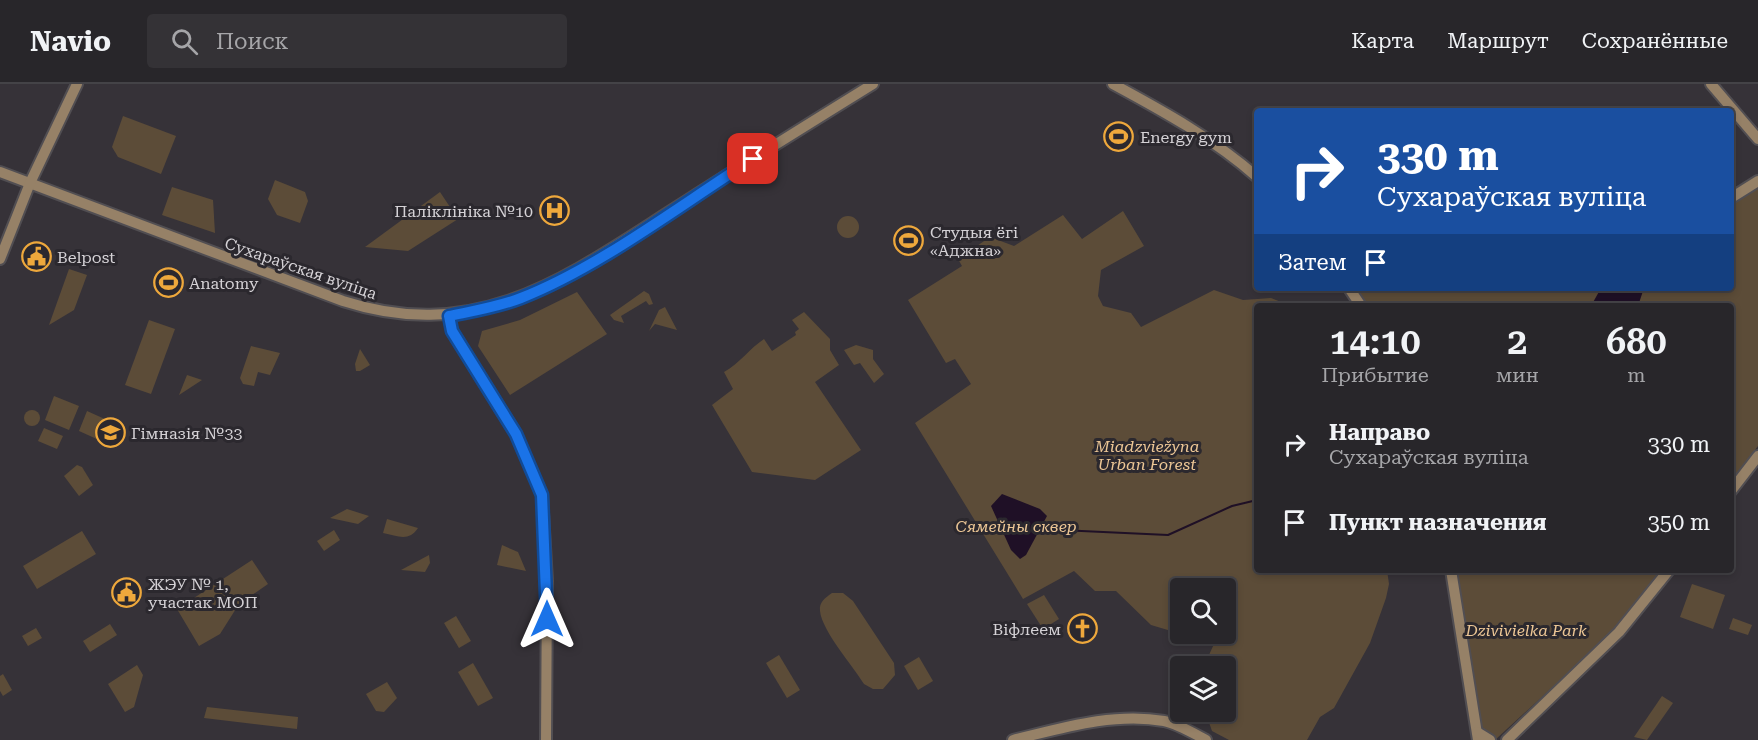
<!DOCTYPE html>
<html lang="ru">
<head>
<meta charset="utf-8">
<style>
	body { margin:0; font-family:"Roboto Serif",serif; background:#343236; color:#f1f3f6; height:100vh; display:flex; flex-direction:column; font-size:22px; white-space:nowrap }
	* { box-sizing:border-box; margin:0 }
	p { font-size:20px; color:#a5a5a8 }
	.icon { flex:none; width:33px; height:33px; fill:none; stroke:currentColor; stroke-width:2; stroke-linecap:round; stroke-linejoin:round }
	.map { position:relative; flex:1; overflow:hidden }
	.side { position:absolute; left:1254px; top:219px; width:480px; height:270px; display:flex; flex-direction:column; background:#28262a; border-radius:6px; box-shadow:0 3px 9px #0003,0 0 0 2px #444347 }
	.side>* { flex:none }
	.hud { position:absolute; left:1254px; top:24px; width:480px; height:183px; border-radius:6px; box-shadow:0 3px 9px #0003,0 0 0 2px #444347; background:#1a4fa0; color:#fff; overflow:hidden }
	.fabs { position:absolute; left:1170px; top:494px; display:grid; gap:12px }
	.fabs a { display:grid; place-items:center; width:66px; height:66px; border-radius:6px; background:#28262a; box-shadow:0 3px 9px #0003,0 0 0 2px #444347; font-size:30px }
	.pin { position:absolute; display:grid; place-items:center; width:51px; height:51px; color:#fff; margin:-26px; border-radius:12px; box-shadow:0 3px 9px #0006 }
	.me { position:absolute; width:66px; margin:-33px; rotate:0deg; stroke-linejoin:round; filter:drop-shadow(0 0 4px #0008) }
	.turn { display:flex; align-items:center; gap:21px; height:126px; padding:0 24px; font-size:27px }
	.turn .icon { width:78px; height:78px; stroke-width:2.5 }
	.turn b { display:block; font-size:42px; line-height:51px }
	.then { display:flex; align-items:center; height:57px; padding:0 24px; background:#0003; gap:12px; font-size:22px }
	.eta { display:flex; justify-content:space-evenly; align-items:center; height:102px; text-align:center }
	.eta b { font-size:36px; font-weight:600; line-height:42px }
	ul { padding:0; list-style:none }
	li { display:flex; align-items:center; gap:18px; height:78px; padding:0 24px }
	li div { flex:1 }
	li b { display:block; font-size:22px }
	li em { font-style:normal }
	header { display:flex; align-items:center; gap:36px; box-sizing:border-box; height:84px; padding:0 30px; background:#28262a; border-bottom:2px solid #444347 }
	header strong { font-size:28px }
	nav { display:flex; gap:33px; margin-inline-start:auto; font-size:21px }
	.search { width:420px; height:54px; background:#343236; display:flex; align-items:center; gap:15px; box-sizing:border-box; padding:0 21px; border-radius:6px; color:#a5a5a8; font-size:22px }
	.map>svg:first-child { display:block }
	.green { fill:#5c4c38 }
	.water { fill:#1f1026 }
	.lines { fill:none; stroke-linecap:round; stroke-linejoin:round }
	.stream { stroke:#1f1026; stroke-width:2 }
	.secondary-casing { stroke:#514e52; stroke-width:14 }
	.secondary { stroke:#968167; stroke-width:10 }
	.route-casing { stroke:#114b97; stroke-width:15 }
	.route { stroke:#1a73e8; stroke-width:10 }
	.labels { text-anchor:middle; stroke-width:6; stroke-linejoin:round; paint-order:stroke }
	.poi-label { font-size:16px; fill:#d5d2d6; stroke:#2b282e; text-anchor:start }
	.street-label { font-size:16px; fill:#d5d2d6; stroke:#2b282e }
	.park-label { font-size:16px; font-style:italic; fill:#ecc695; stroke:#2b282e }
</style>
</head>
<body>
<header>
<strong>Navio</strong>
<div class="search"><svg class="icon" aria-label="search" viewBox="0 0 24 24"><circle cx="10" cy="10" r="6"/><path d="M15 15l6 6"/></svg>Поиск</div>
<nav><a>Карта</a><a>Маршрут</a><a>Сохранённые</a></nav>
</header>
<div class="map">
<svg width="1758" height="656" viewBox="0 0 1758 656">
	<rect width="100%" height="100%" fill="#363238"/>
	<g class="green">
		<path d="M123 32 176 52 161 90 118 73 112 63Z"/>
		<path d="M275 96 305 108 308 117 300 139 277 131 268 115Z"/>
		<path d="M172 103 213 116 215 149 162 131Z"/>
		<path d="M1758 103V362L1731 397V222H1367L1356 204H1731V119Z"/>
		<path d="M440 108 458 135 408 167 365 163Z"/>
		<path d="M1123 127 1144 162 1101 186 1098 212 1103 222 1131 229 1141 243 1214 206 1243 216 1271 214 1291 222H1257V486H1387L1389 500 1386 514 1370 559 1334 624 1320 633 1307 656H1229L1212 647 1205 627H1226V582H1204L1219 549H1226V504H1180L1178 549 1151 541 1116 507H1095L1074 487 1023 515 915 339 971 300 955 275 946 279 908 216 962 182 958 175 990 153 1014 162 1063 131 1082 155Z"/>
		<circle cx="848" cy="143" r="11"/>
		<path d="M69 185 87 191 74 226 49 241Z"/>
		<path d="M644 207 649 210 653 220 649 221 646 217 621 232 624 239 614 236 610 231Z"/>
		<path d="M577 208 607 250 510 311 478 262 482 247 520 236Z"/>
		<path d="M665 223 677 246 655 240 649 247 659 226Z"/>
		<path d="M804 228 830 255V266L839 281 815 298 861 366 815 396 752 388 712 321 733 305 724 288C740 279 749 265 764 255L772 267 796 251 795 248 799 245 792 236Z"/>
		<path d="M149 236 175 245 151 310 125 301Z"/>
		<path d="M856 261 873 266V275L884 290 874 299 860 279 854 281 844 266Z"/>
		<path d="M251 262 280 269 270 291 258 288 254 302 243 300 240 294Z"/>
		<path d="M360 265 370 281 360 287H356L355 280Z"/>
		<path d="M187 291 202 296 179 311Z"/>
		<path d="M54 312 79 322 69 346 45 336Z"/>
		<circle cx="32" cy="334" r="8"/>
		<path d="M87 327 107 336 99 356 79 347Z"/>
		<path d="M44 344 63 352 57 365 38 357Z"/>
		<path d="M77 381 82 383 93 401 79 412 64 392Z"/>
		<path d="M347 425 369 432 358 440 330 434Z"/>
		<path d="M387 435 418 444C409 458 398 452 383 449Z"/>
		<path d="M334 446 340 456 324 467 317 457Z"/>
		<path d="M82 447 96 470 37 505 23 482Z"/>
		<path d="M502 461 518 468 526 487 497 481Z"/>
		<path d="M429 471 430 479 425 488 401 486Z"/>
		<path d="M252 476 268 500 239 520 220 550 199 562 177 525Z"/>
		<path d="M1456 486H1664L1614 547 1495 656H1481Z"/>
		<path d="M1692 500 1725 511 1713 545 1680 533Z"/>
		<path d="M832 509H843L853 517 894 579 895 591 883 605H873L864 600C853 582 822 547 820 527 819 518 825 514 832 509Z"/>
		<path d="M1044 511 1059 535 1043 545 1027 520Z"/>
		<path d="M456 532 471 557 459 564 444 539Z"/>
		<path d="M1733 534 1752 541 1748 551 1729 545Z"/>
		<path d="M110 540 117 551 90 568 83 557Z"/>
		<path d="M36 544 42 554 28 562 22 552Z"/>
		<path d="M779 571 800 606 787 614 766 579Z"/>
		<path d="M919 573 933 597 918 606 904 582Z"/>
		<path d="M473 579 493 614 478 622 458 588Z"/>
		<path d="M137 581 143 591 134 623 125 628 108 600Z"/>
		<path d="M3 590 12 606 3 612 0 607V592Z"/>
		<path d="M387 598 397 614 384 628 376 627 366 610Z"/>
		<path d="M1662 612 1673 619 1647 656 1634 653Z"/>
		<path d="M207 623 298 633 297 645 204 634Z"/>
	</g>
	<g class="water">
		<path d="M1601 204H1644L1638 222H1591Z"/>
		<path d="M1002 410 1040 425 1047 432 1026 471 1020 475 1011 466 991 422Z"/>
	</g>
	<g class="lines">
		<path class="stream" d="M1043 440 1060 446 1168 451 1232 422 1257 416"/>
		<defs>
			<g id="secondary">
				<path d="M1113 0C1163 27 1214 55 1257 93"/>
				<path d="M1711 0 1758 55"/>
				<path d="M0 88 343 217C483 262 572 189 685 118 747 78 810 39 873 0"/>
				<path d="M1731 114 1758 97"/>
				<path d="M0 175 30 99 77 0"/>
				<path d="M1349 204 1361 222"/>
				<path d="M449 232 452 247 516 350 542 411 547 497 546 656"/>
				<path d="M1731 407 1758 372"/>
				<path d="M1451 486 1478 656"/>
				<path d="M1477 648 1490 656"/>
				<path d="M1013 656C1062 644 1114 628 1164 637 1178 640 1193 649 1206 656"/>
				<path d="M1507 656 1619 548 1669 486"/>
			</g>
		</defs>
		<use href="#secondary" class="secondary-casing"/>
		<use href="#secondary" class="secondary"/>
	</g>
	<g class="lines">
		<defs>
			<path id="route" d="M547 535 542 411 516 350 452 247 449 232C473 227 498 223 521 214 600 183 680 121 753 75"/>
		</defs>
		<use href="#route" class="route-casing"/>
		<use href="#route" class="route"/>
	</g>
	<defs>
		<symbol id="stadium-ring" viewBox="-11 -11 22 22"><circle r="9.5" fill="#2b282e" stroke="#eea83c" stroke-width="1.5"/><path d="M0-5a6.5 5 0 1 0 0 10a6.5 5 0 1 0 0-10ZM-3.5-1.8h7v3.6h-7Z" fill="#eea83c"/></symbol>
		<symbol id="hospital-ring" viewBox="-11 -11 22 22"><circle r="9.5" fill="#2b282e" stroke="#eea83c" stroke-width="1.5"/><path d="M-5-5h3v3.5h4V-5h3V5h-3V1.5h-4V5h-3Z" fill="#eea83c"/></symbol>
		<symbol id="civic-ring" viewBox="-11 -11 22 22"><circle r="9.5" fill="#2b282e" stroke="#eea83c" stroke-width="1.5"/><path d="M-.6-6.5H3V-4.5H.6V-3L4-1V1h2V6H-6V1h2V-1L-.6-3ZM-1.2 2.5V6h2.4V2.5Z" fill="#eea83c"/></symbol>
		<symbol id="school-ring" viewBox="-11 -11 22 22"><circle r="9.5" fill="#2b282e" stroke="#eea83c" stroke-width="1.5"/><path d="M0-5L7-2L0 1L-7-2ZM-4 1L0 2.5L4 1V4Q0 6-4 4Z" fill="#eea83c"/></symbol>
		<symbol id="church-ring" viewBox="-11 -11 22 22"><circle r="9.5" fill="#2b282e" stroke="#eea83c" stroke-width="1.5"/><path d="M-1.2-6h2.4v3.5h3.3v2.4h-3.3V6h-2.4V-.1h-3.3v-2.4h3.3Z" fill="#eea83c"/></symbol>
	</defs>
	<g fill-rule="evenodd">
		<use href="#stadium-ring" x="1102" y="36" width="33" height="33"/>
		<use href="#hospital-ring" x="538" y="110" width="33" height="33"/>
		<use href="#stadium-ring" x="892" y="140" width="33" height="33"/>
		<use href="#civic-ring" x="20" y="156" width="33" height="33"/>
		<use href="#stadium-ring" x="152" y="182" width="33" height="33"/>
		<use href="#school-ring" x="94" y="332" width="33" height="33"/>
		<use href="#civic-ring" x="110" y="492" width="33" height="33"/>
		<use href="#church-ring" x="1066" y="528" width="33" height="33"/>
	</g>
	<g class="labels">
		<g class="poi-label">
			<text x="1140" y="59">Energy gym</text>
			<text x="533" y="133" text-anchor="end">Паліклініка №10</text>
			<text x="930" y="154">Студыя ёгі<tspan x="930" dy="18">«Аджна»</tspan></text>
			<text x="57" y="179">Belpost</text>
			<text x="189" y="205">Anatomy</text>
			<text x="131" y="355">Гімназія №33</text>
			<text x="148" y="506">ЖЭУ № 1,<tspan x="148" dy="18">участак МОП</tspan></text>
			<text x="1061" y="551" text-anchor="end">Віфлеем</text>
		</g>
		<g class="street-label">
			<text transform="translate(301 184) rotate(19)" y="6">Сухараўская вуліца</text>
		</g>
		<g class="park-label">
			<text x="1147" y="368">Miadzviežyna<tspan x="1147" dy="18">Urban Forest</tspan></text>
			<text x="1016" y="448">Сямейны сквер</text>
			<text x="1526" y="552">Dzivivielka Park</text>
		</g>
	</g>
</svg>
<div class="fabs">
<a><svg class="icon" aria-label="search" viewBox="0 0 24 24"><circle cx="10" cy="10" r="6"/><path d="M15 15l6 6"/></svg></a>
<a><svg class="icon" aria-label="layers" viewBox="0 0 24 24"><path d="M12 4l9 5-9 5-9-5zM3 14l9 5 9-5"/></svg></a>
</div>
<div class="pin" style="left:753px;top:75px;background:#d93025"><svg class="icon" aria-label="arrive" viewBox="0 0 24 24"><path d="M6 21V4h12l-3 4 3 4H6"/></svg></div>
<svg class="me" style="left:547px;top:535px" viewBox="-20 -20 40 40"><path d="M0-17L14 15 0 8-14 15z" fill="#1a73e8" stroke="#fff" stroke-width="4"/></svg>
<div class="hud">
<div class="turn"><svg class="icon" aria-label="right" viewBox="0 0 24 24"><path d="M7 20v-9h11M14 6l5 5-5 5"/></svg><div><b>330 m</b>Сухараўская вуліца</div></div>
<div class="then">Затем<svg class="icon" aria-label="arrive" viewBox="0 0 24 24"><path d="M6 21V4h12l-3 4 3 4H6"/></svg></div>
</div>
<section class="side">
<div class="eta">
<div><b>14:10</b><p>Прибытие</p></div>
<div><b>2</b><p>мин</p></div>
<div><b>680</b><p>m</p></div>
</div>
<ul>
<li><svg class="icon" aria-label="right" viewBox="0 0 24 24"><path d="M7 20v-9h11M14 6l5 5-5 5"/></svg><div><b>Направо</b><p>Сухараўская вуліца</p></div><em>330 m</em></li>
<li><svg class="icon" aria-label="arrive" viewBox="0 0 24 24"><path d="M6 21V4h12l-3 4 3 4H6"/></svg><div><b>Пункт назначения</b></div><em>350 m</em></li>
</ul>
</section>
</div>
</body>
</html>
